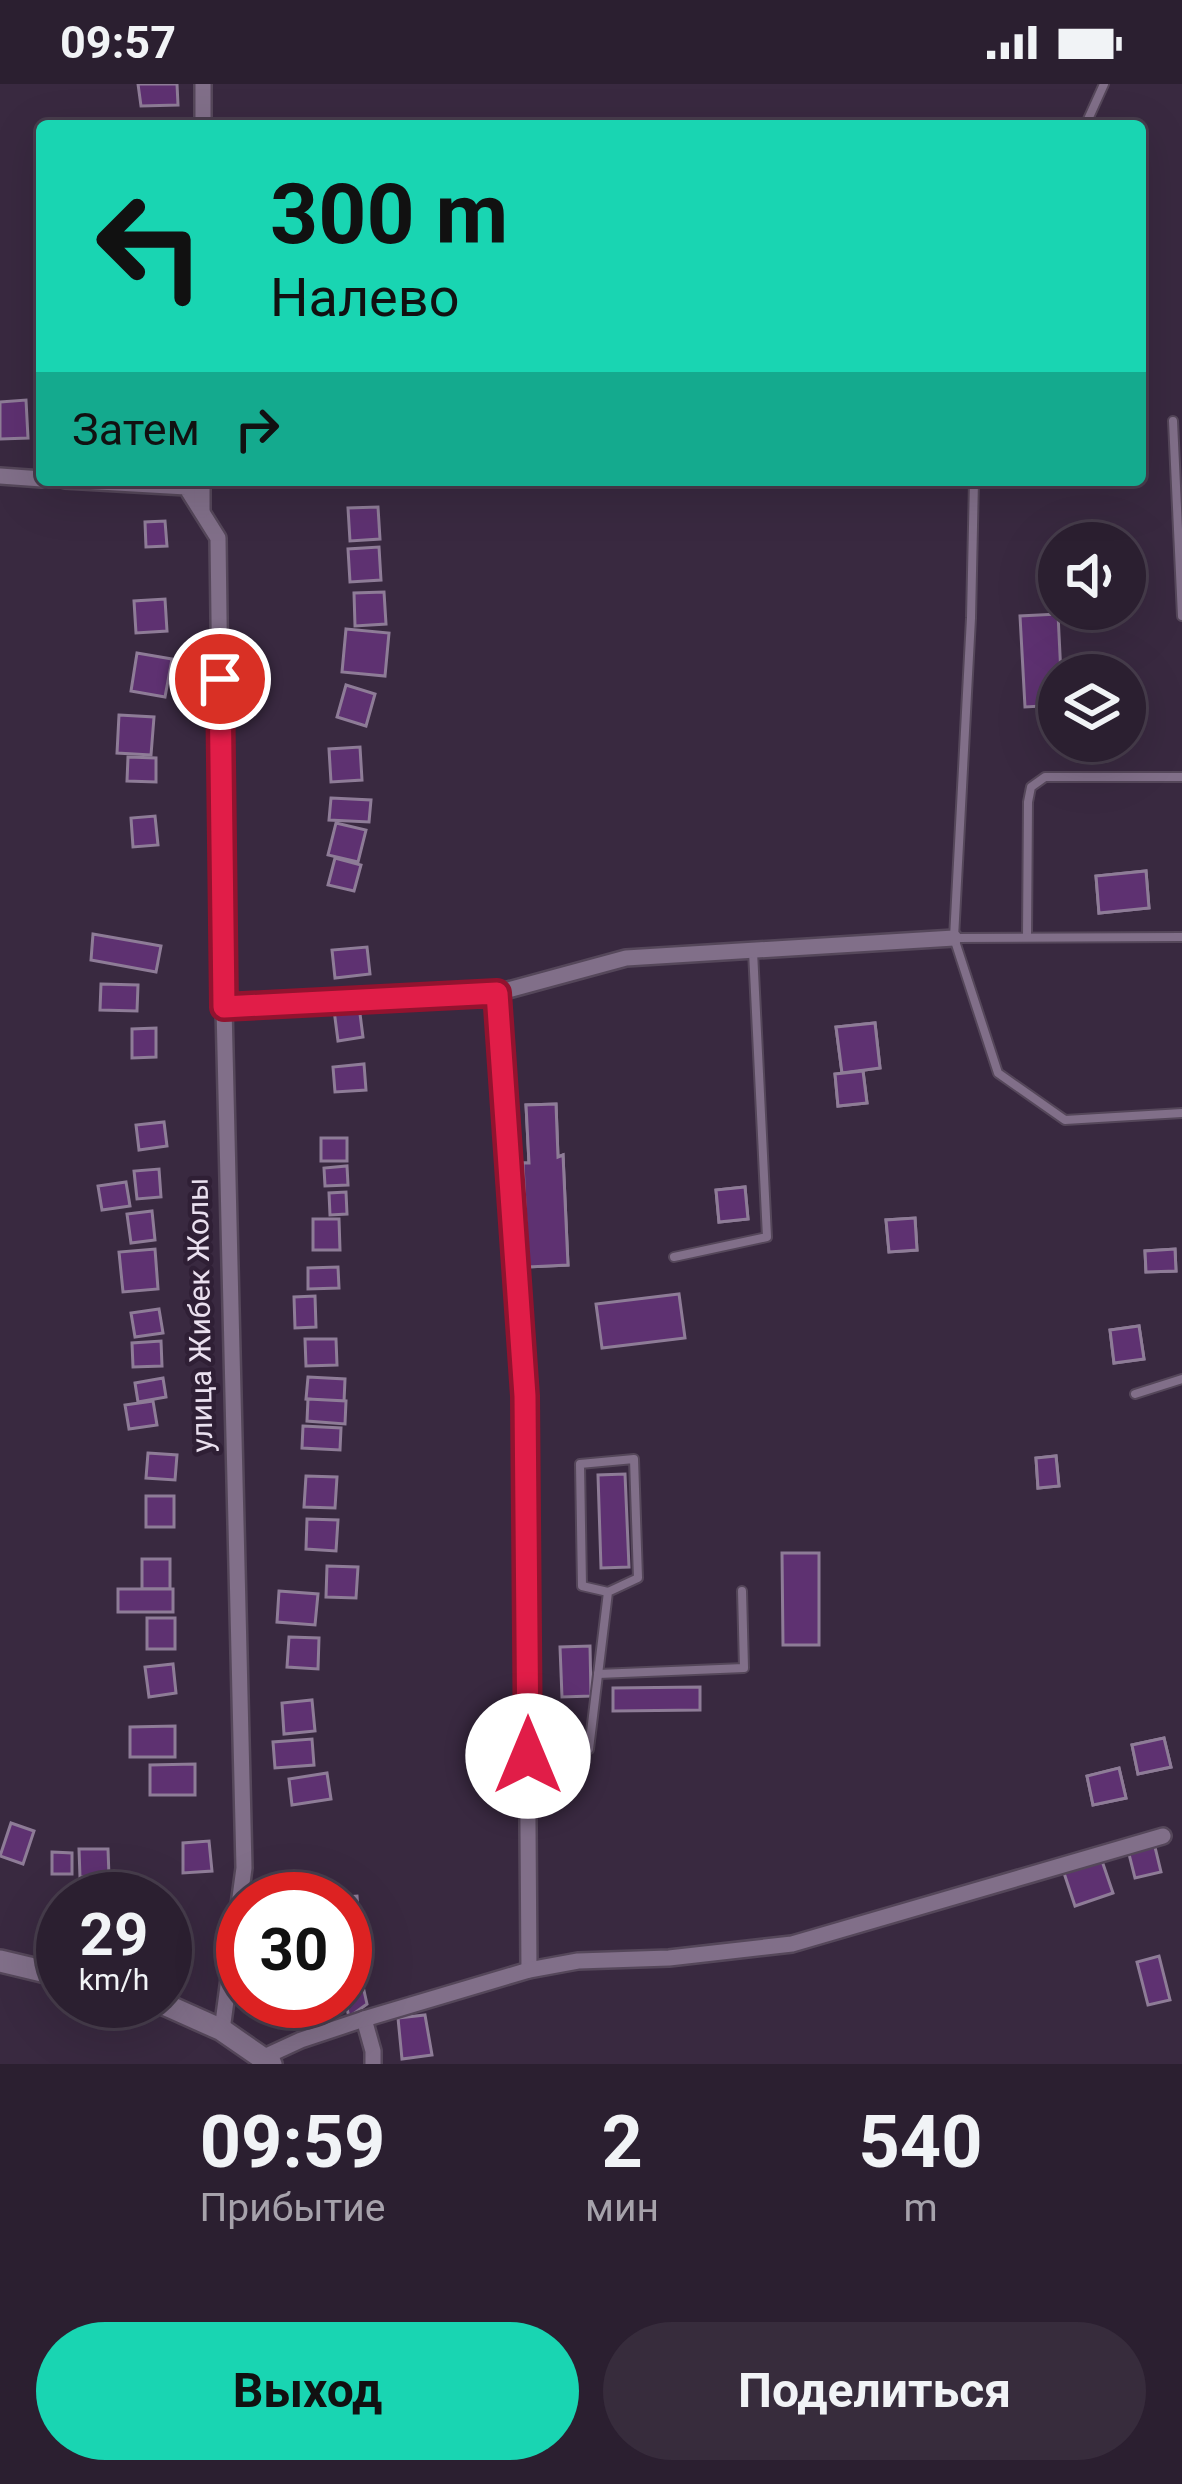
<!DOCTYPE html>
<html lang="ru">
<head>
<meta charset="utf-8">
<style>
	body { margin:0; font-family:Roboto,sans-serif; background:#372c3c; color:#f1f3f6; height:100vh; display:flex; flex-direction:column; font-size:45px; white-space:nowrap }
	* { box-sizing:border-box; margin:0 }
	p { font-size:39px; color:#a6a2ab }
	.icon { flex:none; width:66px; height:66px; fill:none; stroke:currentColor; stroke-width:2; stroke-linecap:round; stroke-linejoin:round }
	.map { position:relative; height:1980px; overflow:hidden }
	.sheet { display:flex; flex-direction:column; background:#2b1f30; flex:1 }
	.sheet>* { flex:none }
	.guide { position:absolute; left:36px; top:36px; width:1110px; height:366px; border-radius:12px; box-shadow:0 12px 48px #0002,0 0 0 3px #473d4c; background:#19d5b2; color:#111; overflow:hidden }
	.fabs { position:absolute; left:1038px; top:438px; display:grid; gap:24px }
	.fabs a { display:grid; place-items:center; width:108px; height:108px; border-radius:50%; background:#2b1f30; box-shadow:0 12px 48px #0002,0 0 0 3px #473d4c; font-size:60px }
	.speed { position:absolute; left:36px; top:1788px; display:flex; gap:24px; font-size:60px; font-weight:700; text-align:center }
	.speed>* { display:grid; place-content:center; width:156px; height:156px; border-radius:50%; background:#2b1f30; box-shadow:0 12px 48px #0002,0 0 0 3px #473d4c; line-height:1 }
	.speed small { font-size:30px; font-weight:400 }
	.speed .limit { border:18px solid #d22; background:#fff; color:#111 }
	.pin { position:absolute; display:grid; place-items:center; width:102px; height:102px; color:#fff; margin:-51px; border:6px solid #fff; border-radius:50%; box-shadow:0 3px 12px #0007 }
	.me { position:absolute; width:132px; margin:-66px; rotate:0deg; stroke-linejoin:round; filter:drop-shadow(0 0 9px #0008) }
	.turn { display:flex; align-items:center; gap:42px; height:252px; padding:0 36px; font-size:54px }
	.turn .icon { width:156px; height:156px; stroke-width:2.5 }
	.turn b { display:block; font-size:84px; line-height:102px }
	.then { display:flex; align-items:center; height:114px; padding:0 36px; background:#0003; gap:24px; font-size:45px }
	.eta { display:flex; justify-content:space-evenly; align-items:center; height:204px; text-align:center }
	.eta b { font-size:72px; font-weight:700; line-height:84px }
	.button { display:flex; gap:24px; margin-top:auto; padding:24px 36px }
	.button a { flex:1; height:138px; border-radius:72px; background:#19d5b2; color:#111; font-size:48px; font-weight:700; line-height:138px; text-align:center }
	.button a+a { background:#372c3c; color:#f1f3f6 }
	.status { display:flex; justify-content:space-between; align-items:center; height:84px; padding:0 60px; background:#2b1f30; direction:ltr }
	.status svg { height:33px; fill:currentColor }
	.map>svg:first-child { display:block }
	.building { fill:#5e3171; stroke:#8e7c97; stroke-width:3 }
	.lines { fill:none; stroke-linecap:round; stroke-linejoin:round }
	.service-casing { stroke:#55475a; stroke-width:12 }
	.minor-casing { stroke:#55475a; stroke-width:20 }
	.secondary-casing { stroke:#55475a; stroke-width:26 }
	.service { stroke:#816f89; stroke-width:8 }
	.minor { stroke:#816f89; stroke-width:15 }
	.secondary { stroke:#816f89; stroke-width:21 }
	.route-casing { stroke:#92132f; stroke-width:30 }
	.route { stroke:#e11d48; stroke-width:21 }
	.labels { text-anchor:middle; stroke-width:9; stroke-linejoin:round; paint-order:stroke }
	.street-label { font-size:30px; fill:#eae0ef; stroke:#2f1f35 }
</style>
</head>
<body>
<div class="status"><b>09:57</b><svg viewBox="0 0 49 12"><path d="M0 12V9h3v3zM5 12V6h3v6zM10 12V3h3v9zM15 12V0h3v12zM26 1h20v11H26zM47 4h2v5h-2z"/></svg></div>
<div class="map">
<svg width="1182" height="1980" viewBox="0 0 1182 1980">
	<rect width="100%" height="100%" fill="#392940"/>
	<g class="building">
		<path d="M138 0H177L178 21 141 22Z"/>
		<path d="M26 316 28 354 0 355V318Z"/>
		<path d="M378 423 380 455 350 457 348 424Z"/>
		<path d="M165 437 167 462 146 463 145 438Z"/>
		<path d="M379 463 381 496 350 498 348 465Z"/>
		<path d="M384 508 386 540 355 542 354 509Z"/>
		<path d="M165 515 167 547 136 549 134 517Z"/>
		<path d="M1058 530 1061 591H1059V621L1025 623 1020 532Z"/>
		<path d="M346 545 389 549 385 592 342 588Z"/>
		<path d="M137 569 172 575 165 613 131 607Z"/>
		<path d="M346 601 375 610 366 642 337 633Z"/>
		<path d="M119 631 154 633 151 671 117 669Z"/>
		<path d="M360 663 362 696 331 698 329 665Z"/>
		<path d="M128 673 156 674V698L127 697Z"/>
		<path d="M331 714 371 716 369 738 329 736Z"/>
		<path d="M155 732 158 761 133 763 131 734Z"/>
		<path d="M336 739 366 746 358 778 328 771Z"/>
		<path d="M335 774 361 781 354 807 328 801Z"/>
		<path d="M1146 787 1149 824 1099 829 1096 792Z"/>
		<path d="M1146 787 1149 824 1099 829 1096 792Z"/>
		<path d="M93 850 161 862 156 888 91 876Z"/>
		<path d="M367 863 370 890 335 894 332 866Z"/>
		<path d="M101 900 138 901 137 927 100 926Z"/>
		<path d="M359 922 363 953 338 957 334 926Z"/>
		<path d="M875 939 880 984 842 989 836 943Z"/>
		<path d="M875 939 880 984 842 989 836 943Z"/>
		<path d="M156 944V973L132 974V945Z"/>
		<path d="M364 980 366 1006 335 1008 333 983Z"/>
		<path d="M863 987 867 1019 838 1022 835 990Z"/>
		<path d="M863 987 867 1019 838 1022 835 990Z"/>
		<path d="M556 1020 558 1073 563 1071 568 1181 528 1183 523 1079H529L526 1021Z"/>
		<path d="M556 1020 558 1073 563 1071 568 1181 528 1183 523 1079H529L526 1021Z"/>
		<path d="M164 1038 167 1062 139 1066 136 1041Z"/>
		<rect x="321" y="1054" width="26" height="23"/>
		<path d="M347 1082 348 1101 325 1102 324 1084Z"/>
		<path d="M159 1085 161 1113 137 1115 134 1087Z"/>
		<path d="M126 1098 130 1122 102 1126 98 1102Z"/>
		<path d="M745 1103 748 1135 719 1138 716 1106Z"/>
		<path d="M745 1103 748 1135 719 1138 716 1106Z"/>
		<path d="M346 1108 347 1130 330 1131 329 1109Z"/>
		<path d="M152 1127 155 1156 131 1159 127 1130Z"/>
		<path d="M915 1134 917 1166 889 1168 886 1136Z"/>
		<path d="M915 1134 917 1166 889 1168 886 1136Z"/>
		<path d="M313 1135H339L340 1166H313Z"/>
		<path d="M155 1165 158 1205 123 1208 119 1168Z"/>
		<path d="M1175 1165 1176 1187 1146 1188 1145 1167Z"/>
		<path d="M1175 1165 1176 1187 1146 1188 1145 1167Z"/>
		<path d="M338 1183 339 1204 308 1205V1184Z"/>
		<path d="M679 1210 685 1254 602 1264 596 1220Z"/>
		<path d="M315 1212 316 1243 295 1244 294 1213Z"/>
		<path d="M159 1225 163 1249 135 1253 131 1229Z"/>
		<path d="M1139 1242 1144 1275 1114 1279 1110 1246Z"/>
		<path d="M1139 1242 1144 1275 1114 1279 1110 1246Z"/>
		<path d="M305 1255H336L337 1281 306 1282Z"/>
		<path d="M161 1257 162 1282 133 1283 132 1259Z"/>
		<path d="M308 1293 345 1295 344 1318 306 1315Z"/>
		<path d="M163 1294 166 1313 138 1318 135 1299Z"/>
		<path d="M308 1315 346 1317 345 1340 307 1337Z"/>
		<path d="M153 1317 157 1341 129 1345 125 1321Z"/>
		<path d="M303 1342 341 1344 340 1366 302 1364Z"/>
		<path d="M148 1369 177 1371 175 1396 146 1394Z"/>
		<path d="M1056 1372 1059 1402 1038 1404 1036 1374Z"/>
		<path d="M1056 1372 1059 1402 1038 1404 1036 1374Z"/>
		<path d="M625 1390 629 1483 601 1484 598 1391Z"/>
		<path d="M306 1392 337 1393 335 1424 304 1423Z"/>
		<rect x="146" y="1412" width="28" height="31"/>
		<path d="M307 1435 338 1436 336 1467 306 1465Z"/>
		<path d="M782 1469H819V1561H783Z"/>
		<rect x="142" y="1475" width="28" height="30"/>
		<path d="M327 1482 358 1483 356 1514 326 1513Z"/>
		<rect x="118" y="1505" width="55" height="23"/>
		<path d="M279 1507 318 1510 315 1541 277 1538Z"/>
		<rect x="147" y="1534" width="28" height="31"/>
		<path d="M289 1553 319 1554 318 1585 287 1583Z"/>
		<path d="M590 1562 591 1612 562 1613 560 1563Z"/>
		<path d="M173 1580 176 1609 149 1613 145 1583Z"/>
		<path d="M700 1603V1626L613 1627V1604Z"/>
		<path d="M312 1616 315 1647 284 1650 282 1619Z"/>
		<path d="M175 1642V1673H130V1643Z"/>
		<path d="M1164 1654 1171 1683 1138 1690 1132 1661Z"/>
		<path d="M1164 1654 1171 1683 1138 1690 1132 1661Z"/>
		<path d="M312 1655 314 1681 275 1684 273 1658Z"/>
		<path d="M195 1680V1711H150V1681Z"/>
		<path d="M1119 1684 1126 1714 1093 1721 1087 1692Z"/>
		<path d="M1119 1684 1126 1714 1093 1721 1087 1692Z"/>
		<path d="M327 1689 331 1715 292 1721 289 1695Z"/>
		<path d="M11 1739 34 1747 23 1780 0 1772Z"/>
		<path d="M209 1757 212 1787 183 1789V1759Z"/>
		<path d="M1154 1759 1161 1788 1135 1794 1128 1766Z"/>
		<path d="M79 1765H108L109 1792 80 1793Z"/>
		<path d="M52 1768 72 1769V1790H52Z"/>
		<path d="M1101 1774 1113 1809 1075 1822 1063 1786Z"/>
		<path d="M357 1812 359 1838 345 1839V1815H318Z"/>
		<path d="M367 1837 369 1863 345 1866V1839Z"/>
		<path d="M1159 1872 1170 1916 1148 1921 1137 1878Z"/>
		<path d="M358 1880 367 1920 349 1933 345 1916V1882Z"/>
		<path d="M425 1931 432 1971 402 1975 398 1934Z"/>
	</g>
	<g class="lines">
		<defs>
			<g id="service">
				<path d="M1085 42 1104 0"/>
				<path d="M1173 337 1182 532"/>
				<path d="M974 396 971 534 954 854 998 989 1065 1036 1182 1029"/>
				<path d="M1027 853 1028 718 1031 703 1045 693H1182"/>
				<path d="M955 854 1182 853"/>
				<path d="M674 1173 767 1153 753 867"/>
				<path d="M1135 1310 1182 1295"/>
				<path d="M598 1590 744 1584 742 1507"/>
				<path d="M529 1672 589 1665 608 1508 638 1494 634 1375 580 1380 582 1502 608 1508"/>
			</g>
			<g id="minor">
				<path d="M203 42V0"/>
				<path d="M0 392 42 395"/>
				<path d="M65 396 186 403 218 454 224 923 244 1784 222 1946"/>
				<path d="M202 426V396"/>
				<path d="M497 909 525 1312 529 1886"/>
				<path d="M224 923 497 909 626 874 954 854"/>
				<path d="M364 1935 373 1967V1980"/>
				<path d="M264 1973 301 1956 364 1935 529 1886 578 1877 669 1874 792 1860 1163 1752"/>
			</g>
			<g id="secondary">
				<path d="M0 1877 63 1892"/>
				<path d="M157 1917 222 1946 271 1980"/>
			</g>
		</defs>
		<use href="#service" class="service-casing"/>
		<use href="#minor" class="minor-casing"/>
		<use href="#secondary" class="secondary-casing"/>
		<use href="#service" class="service"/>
		<use href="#minor" class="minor"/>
		<use href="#secondary" class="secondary"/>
	</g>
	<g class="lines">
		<defs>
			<path id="route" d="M220 595 224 923 497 909 525 1312 528 1672"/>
		</defs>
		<use href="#route" class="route-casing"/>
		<use href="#route" class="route"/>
	</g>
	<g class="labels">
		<g class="street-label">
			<text transform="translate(200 1231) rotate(-91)" y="10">улица Жибек Жолы</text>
		</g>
	</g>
</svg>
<div class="fabs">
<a><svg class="icon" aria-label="sound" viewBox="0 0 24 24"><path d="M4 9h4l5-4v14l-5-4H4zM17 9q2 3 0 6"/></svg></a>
<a><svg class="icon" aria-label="layers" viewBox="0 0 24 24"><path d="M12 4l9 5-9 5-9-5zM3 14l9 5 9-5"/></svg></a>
</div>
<div class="speed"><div>29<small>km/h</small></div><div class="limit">30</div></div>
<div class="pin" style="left:220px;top:595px;background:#d93025"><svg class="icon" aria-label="arrive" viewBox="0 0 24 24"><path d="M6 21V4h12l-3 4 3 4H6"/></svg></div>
<svg class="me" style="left:528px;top:1672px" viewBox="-20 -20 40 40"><circle r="19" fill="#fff"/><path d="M0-13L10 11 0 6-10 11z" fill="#e11d48"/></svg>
<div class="guide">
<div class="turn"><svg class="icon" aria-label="left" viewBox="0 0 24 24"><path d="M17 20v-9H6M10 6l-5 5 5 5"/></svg><div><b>300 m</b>Налево</div></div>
<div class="then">Затем<svg class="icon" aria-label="right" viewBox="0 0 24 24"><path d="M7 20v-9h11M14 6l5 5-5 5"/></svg></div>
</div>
</div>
<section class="sheet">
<div class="eta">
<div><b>09:59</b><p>Прибытие</p></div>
<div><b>2</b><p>мин</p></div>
<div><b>540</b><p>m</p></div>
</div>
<div class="button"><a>Выход</a><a>Поделиться</a></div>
</section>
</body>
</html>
